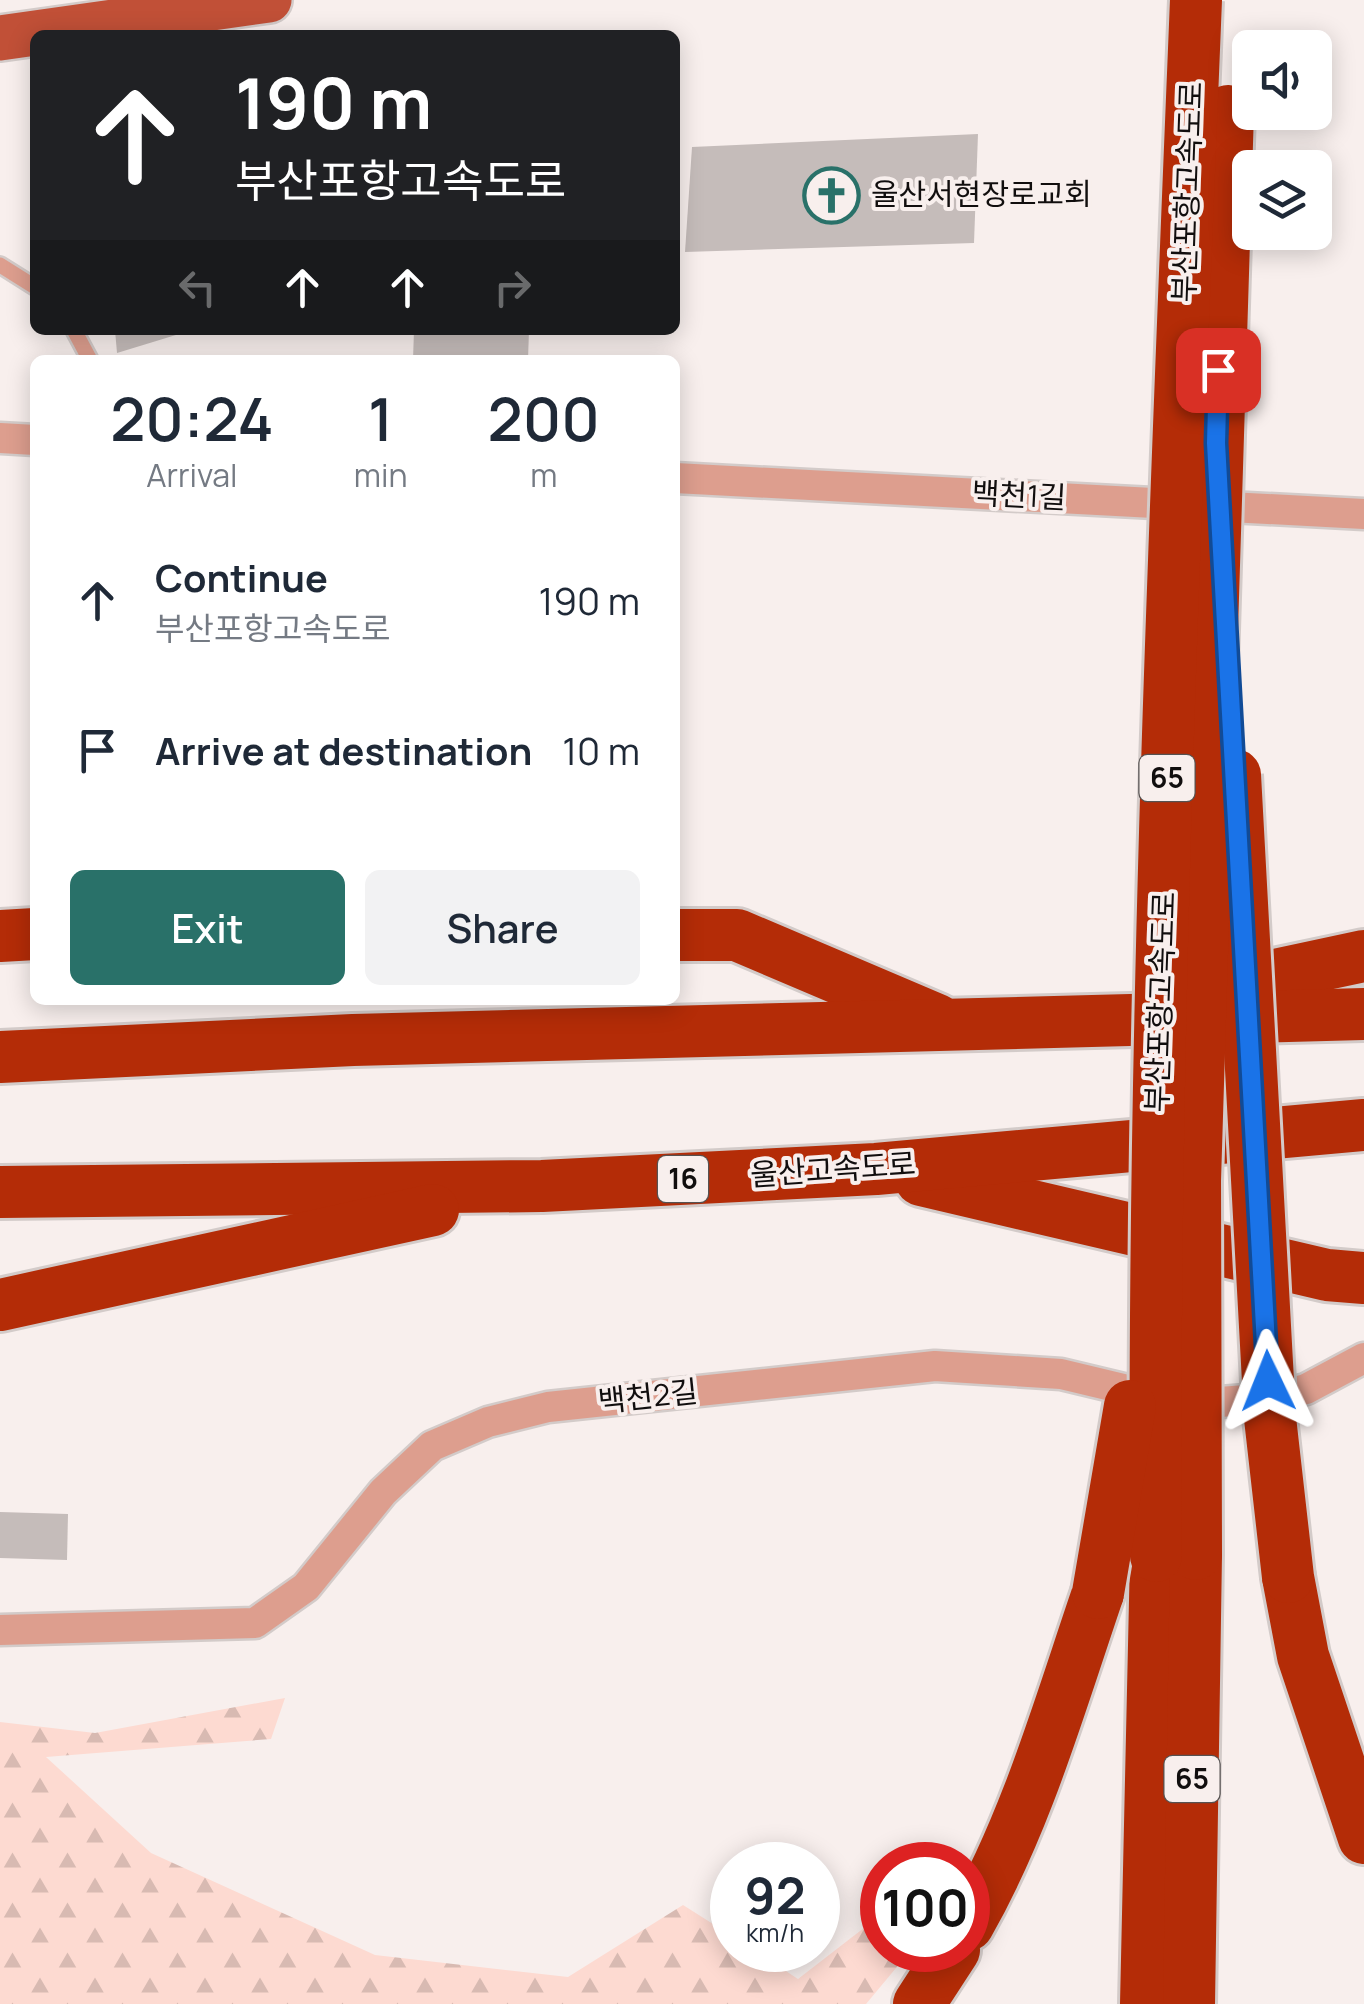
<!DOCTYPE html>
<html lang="en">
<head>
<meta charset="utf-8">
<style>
	body { margin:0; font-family:Manrope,"Noto Sans KR",sans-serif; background:#f2f2f3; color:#1f2937; height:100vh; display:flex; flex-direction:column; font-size:38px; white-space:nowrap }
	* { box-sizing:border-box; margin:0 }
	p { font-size:32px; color:#747a83 }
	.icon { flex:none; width:55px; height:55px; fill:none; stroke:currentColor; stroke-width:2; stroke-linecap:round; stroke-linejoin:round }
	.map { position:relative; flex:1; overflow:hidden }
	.details { position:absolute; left:30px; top:355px; width:650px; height:650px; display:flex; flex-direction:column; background:#fff; border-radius:15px; box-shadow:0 5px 25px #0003 }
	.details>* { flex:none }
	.guide { position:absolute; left:30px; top:30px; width:650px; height:305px; border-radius:15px; box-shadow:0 5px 25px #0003; background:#202124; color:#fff; overflow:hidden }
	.tools { position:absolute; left:1232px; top:30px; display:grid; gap:20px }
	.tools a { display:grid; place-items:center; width:100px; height:100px; border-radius:15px; background:#fff; box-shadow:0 5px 25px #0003; font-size:50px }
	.speed { position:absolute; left:710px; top:1842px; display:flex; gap:20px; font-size:50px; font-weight:700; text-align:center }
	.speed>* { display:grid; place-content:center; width:130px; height:130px; border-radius:50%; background:#fff; box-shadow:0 5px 25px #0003; line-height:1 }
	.speed small { font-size:25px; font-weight:400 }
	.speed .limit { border:15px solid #d22; background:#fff; color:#111 }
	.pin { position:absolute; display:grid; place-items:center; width:85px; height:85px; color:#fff; margin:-42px; border-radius:20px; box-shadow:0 5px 15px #0006 }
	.me { position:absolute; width:110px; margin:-55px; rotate:358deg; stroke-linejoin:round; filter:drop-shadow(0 0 8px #0008) }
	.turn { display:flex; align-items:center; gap:35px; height:210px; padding:0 40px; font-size:45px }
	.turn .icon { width:130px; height:130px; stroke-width:2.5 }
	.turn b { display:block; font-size:70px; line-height:85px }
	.lanes { display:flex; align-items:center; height:95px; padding:0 40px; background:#0003; justify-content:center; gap:50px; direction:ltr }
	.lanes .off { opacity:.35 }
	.eta { display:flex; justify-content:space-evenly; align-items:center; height:170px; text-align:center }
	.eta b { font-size:60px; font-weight:600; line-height:70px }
	.cta { display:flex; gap:20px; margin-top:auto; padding:20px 40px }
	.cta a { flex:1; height:115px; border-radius:15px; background:#297169; color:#fff; font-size:40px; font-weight:600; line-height:115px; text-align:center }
	.cta a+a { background:#f2f2f3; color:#1f2937 }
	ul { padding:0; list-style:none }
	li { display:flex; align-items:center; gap:30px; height:150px; padding:0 40px }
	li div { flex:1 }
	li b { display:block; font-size:38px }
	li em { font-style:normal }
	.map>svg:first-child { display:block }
	.forest { fill:url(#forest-firs) }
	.building { fill:#c5bcba }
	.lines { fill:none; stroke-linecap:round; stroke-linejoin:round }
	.lane-casing { stroke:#d3cbc9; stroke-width:20 }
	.street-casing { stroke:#d3cbc9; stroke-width:35 }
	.primary-casing { stroke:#d3cbc9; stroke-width:50 }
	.highway-casing { stroke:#d3cbc9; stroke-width:58 }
	.lane { stroke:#dd9e8e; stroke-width:15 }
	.street { stroke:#dd9e8e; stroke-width:30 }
	.primary { stroke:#c15037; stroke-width:45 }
	.highway { stroke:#b42c07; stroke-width:52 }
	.highway-bridge-casing { stroke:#d3cbc9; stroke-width:58; stroke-linecap:butt }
	.highway-bridge { stroke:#b42c07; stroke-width:52 }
	.route-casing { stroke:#114b97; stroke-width:25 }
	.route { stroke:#1a73e8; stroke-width:18 }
	.labels { text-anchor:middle; stroke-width:8; stroke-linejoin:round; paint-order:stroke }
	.shield { fill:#f8efed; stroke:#565251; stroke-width:2.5 }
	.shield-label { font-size:28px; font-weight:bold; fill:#110e0e }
	.street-label { font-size:30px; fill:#110e0e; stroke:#f8efed }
	.poi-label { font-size:30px; fill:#110e0e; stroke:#f8efed; text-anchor:start }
</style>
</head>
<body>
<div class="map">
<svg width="1364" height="2004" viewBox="0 0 1364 2004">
	<defs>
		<pattern id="forest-firs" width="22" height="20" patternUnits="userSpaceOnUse" patternTransform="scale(2.5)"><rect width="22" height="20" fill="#fddad1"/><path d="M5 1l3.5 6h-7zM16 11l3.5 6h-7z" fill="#d8bab2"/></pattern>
	</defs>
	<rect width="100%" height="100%" fill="#f8efed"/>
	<path class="forest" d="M285 1698 271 1739 46 1757 151 1853 375 1955 568 1977 683 1905 732 1936V1950H754L798 1979 882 1914V1950H911L866 2004H0V1722L95 1733Z"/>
	<g class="building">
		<path d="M978 134 974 243 685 252 692 147Z"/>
		<path d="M115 330H189V331L117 353Z"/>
		<path d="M414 330H529L528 360H413Z"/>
		<path d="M0 1512 68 1514 67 1560 0 1558Z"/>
	</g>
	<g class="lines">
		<defs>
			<g id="lane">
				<path d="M0 265 35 287"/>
				<path d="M74 330 90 360"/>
			</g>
			<g id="street">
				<path d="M0 438 35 440"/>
				<path d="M675 478 1364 514"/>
				<path d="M0 1630 255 1623 306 1587 383 1492 432 1446 488 1422 548 1407 935 1366 1061 1374 1157 1397 1220 1402 1272 1398 1306 1389 1364 1358"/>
			</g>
			<path id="primary" d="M0 38 269 0"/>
			<g id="highway">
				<path d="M675 935H737L937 1020"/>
				<path d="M0 936 35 934"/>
				<path d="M1204 990 1364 956"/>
				<path d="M0 1057 353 1040 1364 1014"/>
				<path d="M921 1180 1327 1275 1364 1278"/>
				<path d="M0 1192 542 1186 876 1169 1364 1125"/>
				<path d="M0 1305 433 1210"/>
				<path d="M1288 1577 1303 1656 1364 1838"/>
				<path d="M968 1925C1027 1821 1059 1707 1098 1593"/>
				<path d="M919 2004 954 1950"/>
				<path d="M1146 2004 1156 1556"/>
				<path d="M1189 2004 1196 1554"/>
			</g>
		</defs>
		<use href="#lane" class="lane-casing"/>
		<use href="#street" class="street-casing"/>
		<use href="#primary" class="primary-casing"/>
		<use href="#highway" class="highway-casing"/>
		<use href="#lane" class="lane"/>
		<use href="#street" class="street"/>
		<use href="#primary" class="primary"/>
		<use href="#highway" class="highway"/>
		<defs>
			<g id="highway-bridge">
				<path d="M1235 775 1270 1418 1288 1577"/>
				<path d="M1196 1554 1195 1181 1228 111"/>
				<path d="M1156 1556C1152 1037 1175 518 1196 0"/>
				<path d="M1098 1593 1130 1406"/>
			</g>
		</defs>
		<use href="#highway-bridge" class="highway-bridge-casing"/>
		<use href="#highway-bridge" class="highway-bridge"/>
	</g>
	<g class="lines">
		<defs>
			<path id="route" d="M1218 370 1216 443 1268 1381"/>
		</defs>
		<use href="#route" class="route-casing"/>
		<use href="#route" class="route"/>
	</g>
	<defs>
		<symbol id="church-ring" viewBox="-11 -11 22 22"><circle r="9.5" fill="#f8efed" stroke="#297169" stroke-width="1.5"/><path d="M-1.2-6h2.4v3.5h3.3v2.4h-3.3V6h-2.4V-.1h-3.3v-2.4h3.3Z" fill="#297169"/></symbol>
	</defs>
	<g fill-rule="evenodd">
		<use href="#church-ring" x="800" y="164" width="63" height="63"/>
	</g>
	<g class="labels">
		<g class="shield">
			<rect x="1139.5" y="755" width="55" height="46" rx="8"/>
			<rect x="658" y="1156" width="50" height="46" rx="8"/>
			<rect x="1164.5" y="1756" width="55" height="46" rx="8"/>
		</g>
		<g class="shield-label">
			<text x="1167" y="788">65</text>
			<text x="683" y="1189">16</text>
			<text x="1192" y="1789">65</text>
		</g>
		<g class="street-label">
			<text transform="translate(1188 192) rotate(-88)" y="10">부산포항고속도로</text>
			<text transform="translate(1019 496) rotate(3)" y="10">백천1길</text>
			<text transform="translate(1161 1002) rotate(-88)" y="10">부산포항고속도로</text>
			<text transform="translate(833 1170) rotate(-4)" y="10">울산고속도로</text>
			<text transform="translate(648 1397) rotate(-6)" y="10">백천2길</text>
		</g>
		<g class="poi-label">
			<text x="871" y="205">울산서현장로교회</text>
		</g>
	</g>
</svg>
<div class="tools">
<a><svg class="icon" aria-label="sound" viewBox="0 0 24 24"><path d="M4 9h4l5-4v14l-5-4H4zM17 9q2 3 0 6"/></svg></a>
<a><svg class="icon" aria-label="layers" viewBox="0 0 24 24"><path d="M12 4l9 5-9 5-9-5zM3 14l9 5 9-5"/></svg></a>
</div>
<div class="speed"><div>92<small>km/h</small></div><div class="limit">100</div></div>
<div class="pin" style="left:1218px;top:370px;background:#d93025"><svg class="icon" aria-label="arrive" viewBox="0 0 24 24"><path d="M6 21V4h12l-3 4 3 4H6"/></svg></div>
<svg class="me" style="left:1268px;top:1381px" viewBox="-20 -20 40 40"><path d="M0-17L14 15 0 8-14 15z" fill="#1a73e8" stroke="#fff" stroke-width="4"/></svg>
<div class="guide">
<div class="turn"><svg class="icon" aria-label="ahead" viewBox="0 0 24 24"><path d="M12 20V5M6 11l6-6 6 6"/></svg><div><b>190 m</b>부산포항고속도로</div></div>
<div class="lanes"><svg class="icon off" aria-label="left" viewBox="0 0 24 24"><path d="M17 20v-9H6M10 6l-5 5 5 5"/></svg><svg class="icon" aria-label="ahead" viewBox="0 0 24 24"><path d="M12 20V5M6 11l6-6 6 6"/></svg><svg class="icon" aria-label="ahead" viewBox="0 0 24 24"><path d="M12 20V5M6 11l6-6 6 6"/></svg><svg class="icon off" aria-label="right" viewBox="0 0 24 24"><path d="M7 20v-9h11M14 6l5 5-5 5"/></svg></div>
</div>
<section class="details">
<div class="eta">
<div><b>20:24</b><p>Arrival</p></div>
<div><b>1</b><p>min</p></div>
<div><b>200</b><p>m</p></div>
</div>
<ul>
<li><svg class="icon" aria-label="ahead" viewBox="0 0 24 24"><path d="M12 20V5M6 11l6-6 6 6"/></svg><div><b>Continue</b><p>부산포항고속도로</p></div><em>190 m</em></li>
<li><svg class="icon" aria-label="arrive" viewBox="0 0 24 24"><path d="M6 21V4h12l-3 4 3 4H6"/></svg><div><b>Arrive at destination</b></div><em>10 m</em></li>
</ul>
<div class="cta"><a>Exit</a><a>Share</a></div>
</section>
</div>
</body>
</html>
